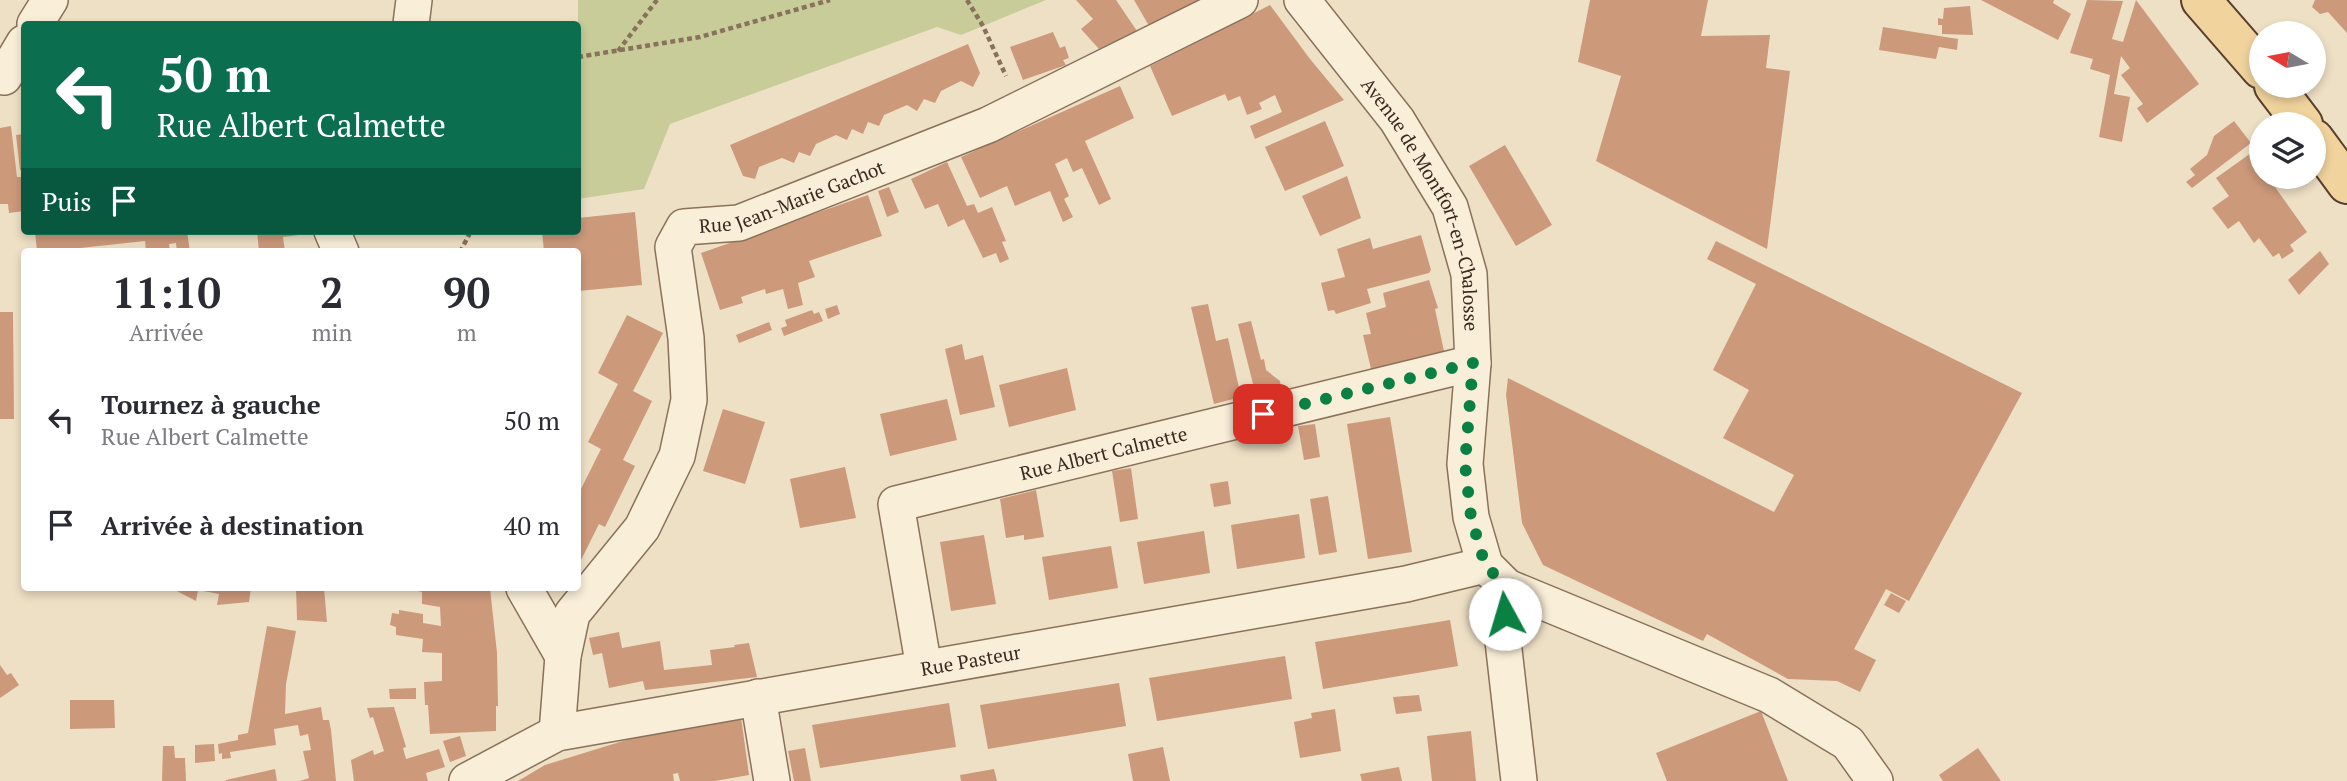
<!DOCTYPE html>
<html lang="fr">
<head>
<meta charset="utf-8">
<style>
	body { margin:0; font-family:"PT Serif",serif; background:#f2f2f3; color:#2b2b33; height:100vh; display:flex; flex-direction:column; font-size:26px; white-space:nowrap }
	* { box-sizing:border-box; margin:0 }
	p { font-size:23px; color:#7c7c81 }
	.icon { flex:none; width:38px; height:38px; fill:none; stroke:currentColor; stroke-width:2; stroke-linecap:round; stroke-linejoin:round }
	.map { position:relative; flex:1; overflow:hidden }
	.drawer { position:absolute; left:21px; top:248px; width:560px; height:343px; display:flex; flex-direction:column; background:#fff; border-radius:7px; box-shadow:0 4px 10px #0003 }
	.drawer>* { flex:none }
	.top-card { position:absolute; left:21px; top:21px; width:560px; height:214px; border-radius:7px; box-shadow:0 4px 10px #0003; background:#0b6e4f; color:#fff; overflow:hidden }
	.needle { width:46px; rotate:280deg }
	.buttons { position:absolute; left:2249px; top:21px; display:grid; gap:14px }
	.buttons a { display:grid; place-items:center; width:77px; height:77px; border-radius:50%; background:#fff; box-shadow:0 4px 10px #0003; font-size:35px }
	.pin { position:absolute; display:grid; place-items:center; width:60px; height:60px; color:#fff; margin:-30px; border-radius:14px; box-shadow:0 4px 10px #0006 }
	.me { position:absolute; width:77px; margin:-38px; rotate:354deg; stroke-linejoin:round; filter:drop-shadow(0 0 5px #0008) }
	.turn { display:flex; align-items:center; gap:24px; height:147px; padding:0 21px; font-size:32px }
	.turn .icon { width:91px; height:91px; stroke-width:2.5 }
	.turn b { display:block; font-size:49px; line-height:60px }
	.then { display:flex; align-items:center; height:66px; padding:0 21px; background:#0003; gap:14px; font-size:26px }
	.eta { display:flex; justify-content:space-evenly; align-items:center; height:119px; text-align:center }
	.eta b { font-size:42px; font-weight:800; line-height:49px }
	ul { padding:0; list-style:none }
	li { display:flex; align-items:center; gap:21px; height:105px; padding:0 21px }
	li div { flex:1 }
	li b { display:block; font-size:26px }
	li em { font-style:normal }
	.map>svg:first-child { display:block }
	.green { fill:#c8cc98 }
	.building { fill:#cc997b }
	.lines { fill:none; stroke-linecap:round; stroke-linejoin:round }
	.minor-casing { stroke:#89715b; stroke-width:38 }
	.major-casing { stroke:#57402f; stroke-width:42 }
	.path { stroke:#89715b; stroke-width:4.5; stroke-dasharray:5 3.5; stroke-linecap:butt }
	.minor { stroke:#f9eed8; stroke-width:35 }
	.major { stroke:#f1d39d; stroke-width:38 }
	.route { stroke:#0b8043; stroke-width:12; stroke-dasharray:0 21.6 }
	.labels { text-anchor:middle; stroke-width:5; stroke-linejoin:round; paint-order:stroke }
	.street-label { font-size:19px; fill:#392a1f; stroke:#f5ebd4 }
</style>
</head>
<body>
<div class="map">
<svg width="2347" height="781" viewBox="0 0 2347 781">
	<rect width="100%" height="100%" fill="#eee0c5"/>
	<path class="green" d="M578 0H1046L961 35 937 27 670 124 644 189 578 199Z"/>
	<g class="building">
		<path d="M1076 0H1116L1141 37 1120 49 1114 42 1099 49 1081 29 1093 19Z"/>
		<path d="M1134 0H1202L1152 31Z"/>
		<path d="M1590 0H1708L1701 36 1770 35 1766 68 1790 71 1767 249 1596 161 1621 76 1578 62Z"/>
		<path d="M1981 0H2054L2053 3 2071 14 2058 40Z"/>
		<path d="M2087 0 2123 1 2112 39 2123 42 2136 0 2199 84 2147 123 2137 108 2143 104 2121 75 2130 68 2121 56 2114 94 2130 97 2122 142 2099 137 2110 75 2090 69 2093 59 2070 53Z"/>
		<path d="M2315 0H2347V33L2328 12 2320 14 2312 7Z"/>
		<path d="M1270 5 1310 59 1344 100 1255 139 1250 126 1282 112 1275 95 1259 103 1262 109 1247 115 1240 96 1228 101 1225 94 1172 116 1150 66Z"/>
		<path d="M1970 6 1973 35 1942 34V25H1938V18L1943 19 1944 8Z"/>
		<path d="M1883 27 1958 39 1957 50 1939 47 1936 59 1879 50Z"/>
		<path d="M1053 32 1060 48 1065 46 1069 58 1063 60 1066 65 1023 80 1010 47Z"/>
		<path d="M968 44 980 73 973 87 961 81 941 91 935 103 924 99 917 111 907 105 884 115 879 126 868 122 863 134 852 129 847 140 836 135 816 144 810 156 799 152 794 163 782 158 759 167 755 179 743 176 730 145Z"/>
		<path d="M1120 86 1134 118 1085 141 1111 199 1099 205 1082 168 1073 172 1067 158 1055 164 1069 196 1064 199 1073 217 1063 222 1050 191 1015 206 1007 186 980 198 961 157Z"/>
		<path d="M1325 121 1344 166 1285 191 1265 147Z"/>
		<path d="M2234 121 2251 143 2192 188 2186 182 2195 175 2190 169 2207 155 2214 136Z"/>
		<path d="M11 126 17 177H21L24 211 9 213 8 204H0V128Z"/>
		<path d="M24 134V170H20L16 135Z"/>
		<path d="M1505 145 1552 225 1516 246 1469 166Z"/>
		<path d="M2251 153 2261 167V177H2268L2307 232 2290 245 2294 251 2282 259 2279 253 2273 257 2259 238 2254 243 2239 221 2228 229 2212 208 2229 196 2216 178Z"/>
		<path d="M947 162 967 206 974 204 978 213 992 207 1006 241 1002 242 1009 259 1000 263 996 253 983 258 964 219 948 227 938 204 925 209 911 179Z"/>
		<path d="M1347 176 1361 218 1320 236 1302 196Z"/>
		<path d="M889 187 899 212 887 217 878 191Z"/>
		<path d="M868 195 882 236 809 261 815 277 798 283 803 305 788 309 783 289 766 294 765 289 741 297 743 303 720 310 701 253Z"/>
		<path d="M635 212 642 285 578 291V252H544L542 231H578V218Z"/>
		<path d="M35 231H187L190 252H177L176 243 169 244 170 252H146L145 241 71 249V252H37Z"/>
		<path d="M257 231H307V234L283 237 285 252H259Z"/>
		<path d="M1421 235 1431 270 1429 273 1367 289 1371 303 1336 314 1334 310 1328 311 1321 283 1345 277 1337 249 1370 238 1373 249Z"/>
		<path d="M1716 241 2022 393 1909 601 1886 589 1854 649 1876 660 1860 692 1837 681 1788 679 1707 634 1703 641 1543 565 1522 523 1506 395 1508 378 1774 512 1794 475 1723 438 1749 390 1713 370 1756 284 1707 259Z"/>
		<path d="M2320 251 2329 264 2299 295 2288 280Z"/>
		<path d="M1429 280 1438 308 1435 309 1445 356 1372 373 1363 335 1371 334 1366 313 1386 307 1383 293Z"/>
		<path d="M1208 304 1216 341 1228 338 1241 397 1214 404 1191 307Z"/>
		<path d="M837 305 840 314 828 319 825 309Z"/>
		<path d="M812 310 814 314 819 312 823 321 784 336 781 328 787 326 785 320Z"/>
		<path d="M0 312H13L14 419H0Z"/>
		<path d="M627 315 663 333 633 391 652 401 623 460 635 466 605 527 599 524 578 566V495L601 449 588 442 618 384 598 373Z"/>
		<path d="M1251 321 1261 360 1264 359 1266 370 1280 381 1282 394 1257 400 1238 324Z"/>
		<path d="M769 322 772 330 739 343 736 335Z"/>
		<path d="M962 344 965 360 983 355 995 407 960 415 945 349Z"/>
		<path d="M1067 368 1076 410 1009 427 999 385Z"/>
		<path d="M947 399 957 440 890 456 880 414Z"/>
		<path d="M723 409 765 422 745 484 703 471Z"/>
		<path d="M1390 417 1412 552 1368 559 1347 424Z"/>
		<path d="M1315 424 1320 457 1304 460 1298 426Z"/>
		<path d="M845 467 856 518 800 528 790 479Z"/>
		<path d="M1131 468 1138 519 1120 522 1112 471Z"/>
		<path d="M1228 481 1231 504 1214 507 1210 484Z"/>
		<path d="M1036 490 1044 537 1024 540V535L1006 538 1000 499Z"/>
		<path d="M1328 496 1337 552 1319 555 1310 499Z"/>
		<path d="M1299 514 1305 558 1237 569 1231 525Z"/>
		<path d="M1204 531 1210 573 1144 584 1137 542Z"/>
		<path d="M984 535 996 604 951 611 940 542Z"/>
		<path d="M1111 546 1118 588 1049 600 1042 557Z"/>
		<path d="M171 588H251L249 602 217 605 219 594 198 590 196 601Z"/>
		<path d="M296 588H324L327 622 297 620Z"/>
		<path d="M404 588H490L497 653 498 706H496V731L430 734 428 705H425L424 682 442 681V653L422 652 423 639 396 635V627L390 625 392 613 399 614V610L423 614V623L441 626 440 607 422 604V592Z"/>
		<path d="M1891 593 1906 601 1899 613 1884 605Z"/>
		<path d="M1450 620 1458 666 1323 689 1315 642Z"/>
		<path d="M267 626 296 631 286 684 285 714 321 707 323 720H329L331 730 336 781H300L309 778 303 751 311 750 308 734 300 736 298 725 274 729 276 745 230 752 231 758 222 759V753L219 754 218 744 238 740V735L248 733Z"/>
		<path d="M619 632 622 648 660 641 664 670 712 665 710 650 735 647 734 645 749 643 757 677 645 690 643 681 609 688 602 653 593 655 589 638Z"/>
		<path d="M1285 656 1292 699 1157 721 1149 678Z"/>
		<path d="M0 665 7 675 11 673 19 685 0 698Z"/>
		<path d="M1119 683 1126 726 988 749 980 705Z"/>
		<path d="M416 688V699H390L389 689Z"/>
		<path d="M1419 695 1422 711 1396 714 1393 697Z"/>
		<path d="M70 700H114L115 728 70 729Z"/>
		<path d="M949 703 956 747 820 768 812 725Z"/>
		<path d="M394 707 406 747 403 748 406 759 439 749 445 767 426 773 428 781H354L351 760 373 750 374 755 384 751 373 717 370 718 367 708Z"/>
		<path d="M1335 709 1341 751 1300 758 1294 722 1312 718 1311 713Z"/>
		<path d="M1761 711 1788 781H1667L1656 753Z"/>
		<path d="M741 717 749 775 715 781H680L678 773 673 774 674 781H518L545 765 649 733Z"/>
		<path d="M1471 731 1476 781H1432L1427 736Z"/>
		<path d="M460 736 466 756 450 762 443 741Z"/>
		<path d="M214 744 215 761 195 763V745Z"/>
		<path d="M163 746H174L175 758H185L186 781H162Z"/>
		<path d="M1163 747 1170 781H1133L1128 754Z"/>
		<path d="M805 748 811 781H794L788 751Z"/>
		<path d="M1978 748 2001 781H1943L1939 775Z"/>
		<path d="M1399 767 1402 781H1362L1360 774Z"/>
		<path d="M275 769 277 781H226V780Z"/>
		<path d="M994 769 997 781H961L960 775Z"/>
	</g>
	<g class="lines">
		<defs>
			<g id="minor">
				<path id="s1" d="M1302 0 1397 120 1450 207 1469 274 1473 363 1465 464 1471 517 1485 565 1507 587 1769 695 1848 743 1875 781"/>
				<path d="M35 24 50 0"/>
				<path d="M411 24 414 0"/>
				<path d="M4 77 24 43"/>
				<path d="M332 231 341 252"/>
				<path d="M1507 587 1503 641 1519 781"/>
				<path d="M524 588 563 656"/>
				<path id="s2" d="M924 668 896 504 1473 363"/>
				<path d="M758 697 772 781"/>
				<path id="s3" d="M557 733 563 656 572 614 642 528 677 456 689 400 686 338 673 247 684 227 739 223 988 125 1240 0"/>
				<path id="s4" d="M467 781 557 733 1406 584 1485 565"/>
			</g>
			<g id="major">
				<path d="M2201 0 2261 69"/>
				<path d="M2274 86 2303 124"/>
				<path d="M2314 139 2347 184"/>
			</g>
		</defs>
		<use href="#minor" class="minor-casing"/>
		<use href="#major" class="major-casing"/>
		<g class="path">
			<path d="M967 0 983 26 1006 76"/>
			<path d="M618 51 657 0"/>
			<path d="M578 57 700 37 830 0"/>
			<path d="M460 252 471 231"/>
		</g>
		<use href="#minor" class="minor"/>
		<use href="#major" class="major"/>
	</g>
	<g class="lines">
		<path class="route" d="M1263 414 1473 363 1465 464 1471 517 1485 565 1507 587 1505 614"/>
	</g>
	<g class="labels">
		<g class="street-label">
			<text dy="7" stroke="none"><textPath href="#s3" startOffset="658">Rue Jean-Marie Gachot</textPath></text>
			<text dy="7" stroke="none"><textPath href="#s1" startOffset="242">Avenue de Montfort-en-Chalosse</textPath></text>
			<text dy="7" stroke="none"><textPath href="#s2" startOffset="380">Rue Albert Calmette</textPath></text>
			<text dy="7" stroke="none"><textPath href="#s4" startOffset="522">Rue Pasteur</textPath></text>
		</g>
	</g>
</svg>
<div class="buttons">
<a><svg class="needle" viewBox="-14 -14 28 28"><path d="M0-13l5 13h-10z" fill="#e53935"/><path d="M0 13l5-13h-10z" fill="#7c7c81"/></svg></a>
<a><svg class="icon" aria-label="layers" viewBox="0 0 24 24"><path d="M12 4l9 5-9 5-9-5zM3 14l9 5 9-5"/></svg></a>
</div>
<div class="pin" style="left:1263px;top:414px;background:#d93025"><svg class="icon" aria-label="arrive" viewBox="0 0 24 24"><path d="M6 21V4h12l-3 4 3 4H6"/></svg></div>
<svg class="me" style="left:1505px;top:614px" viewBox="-20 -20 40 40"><circle r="19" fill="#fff"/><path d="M0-13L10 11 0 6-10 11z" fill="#0b8043"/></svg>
<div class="top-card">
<div class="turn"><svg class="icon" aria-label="left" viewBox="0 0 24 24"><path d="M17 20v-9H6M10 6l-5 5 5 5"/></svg><div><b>50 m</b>Rue Albert Calmette</div></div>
<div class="then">Puis<svg class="icon" aria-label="arrive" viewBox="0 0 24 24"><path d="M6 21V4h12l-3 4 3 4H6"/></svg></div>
</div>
<section class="drawer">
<div class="eta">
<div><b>11:10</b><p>Arrivée</p></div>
<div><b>2</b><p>min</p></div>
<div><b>90</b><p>m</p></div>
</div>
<ul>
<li><svg class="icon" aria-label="left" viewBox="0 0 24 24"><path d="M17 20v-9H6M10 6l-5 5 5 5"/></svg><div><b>Tournez à gauche</b><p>Rue Albert Calmette</p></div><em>50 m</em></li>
<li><svg class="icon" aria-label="arrive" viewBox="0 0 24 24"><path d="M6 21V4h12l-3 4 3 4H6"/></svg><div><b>Arrivée à destination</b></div><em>40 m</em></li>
</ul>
</section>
</div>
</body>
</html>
